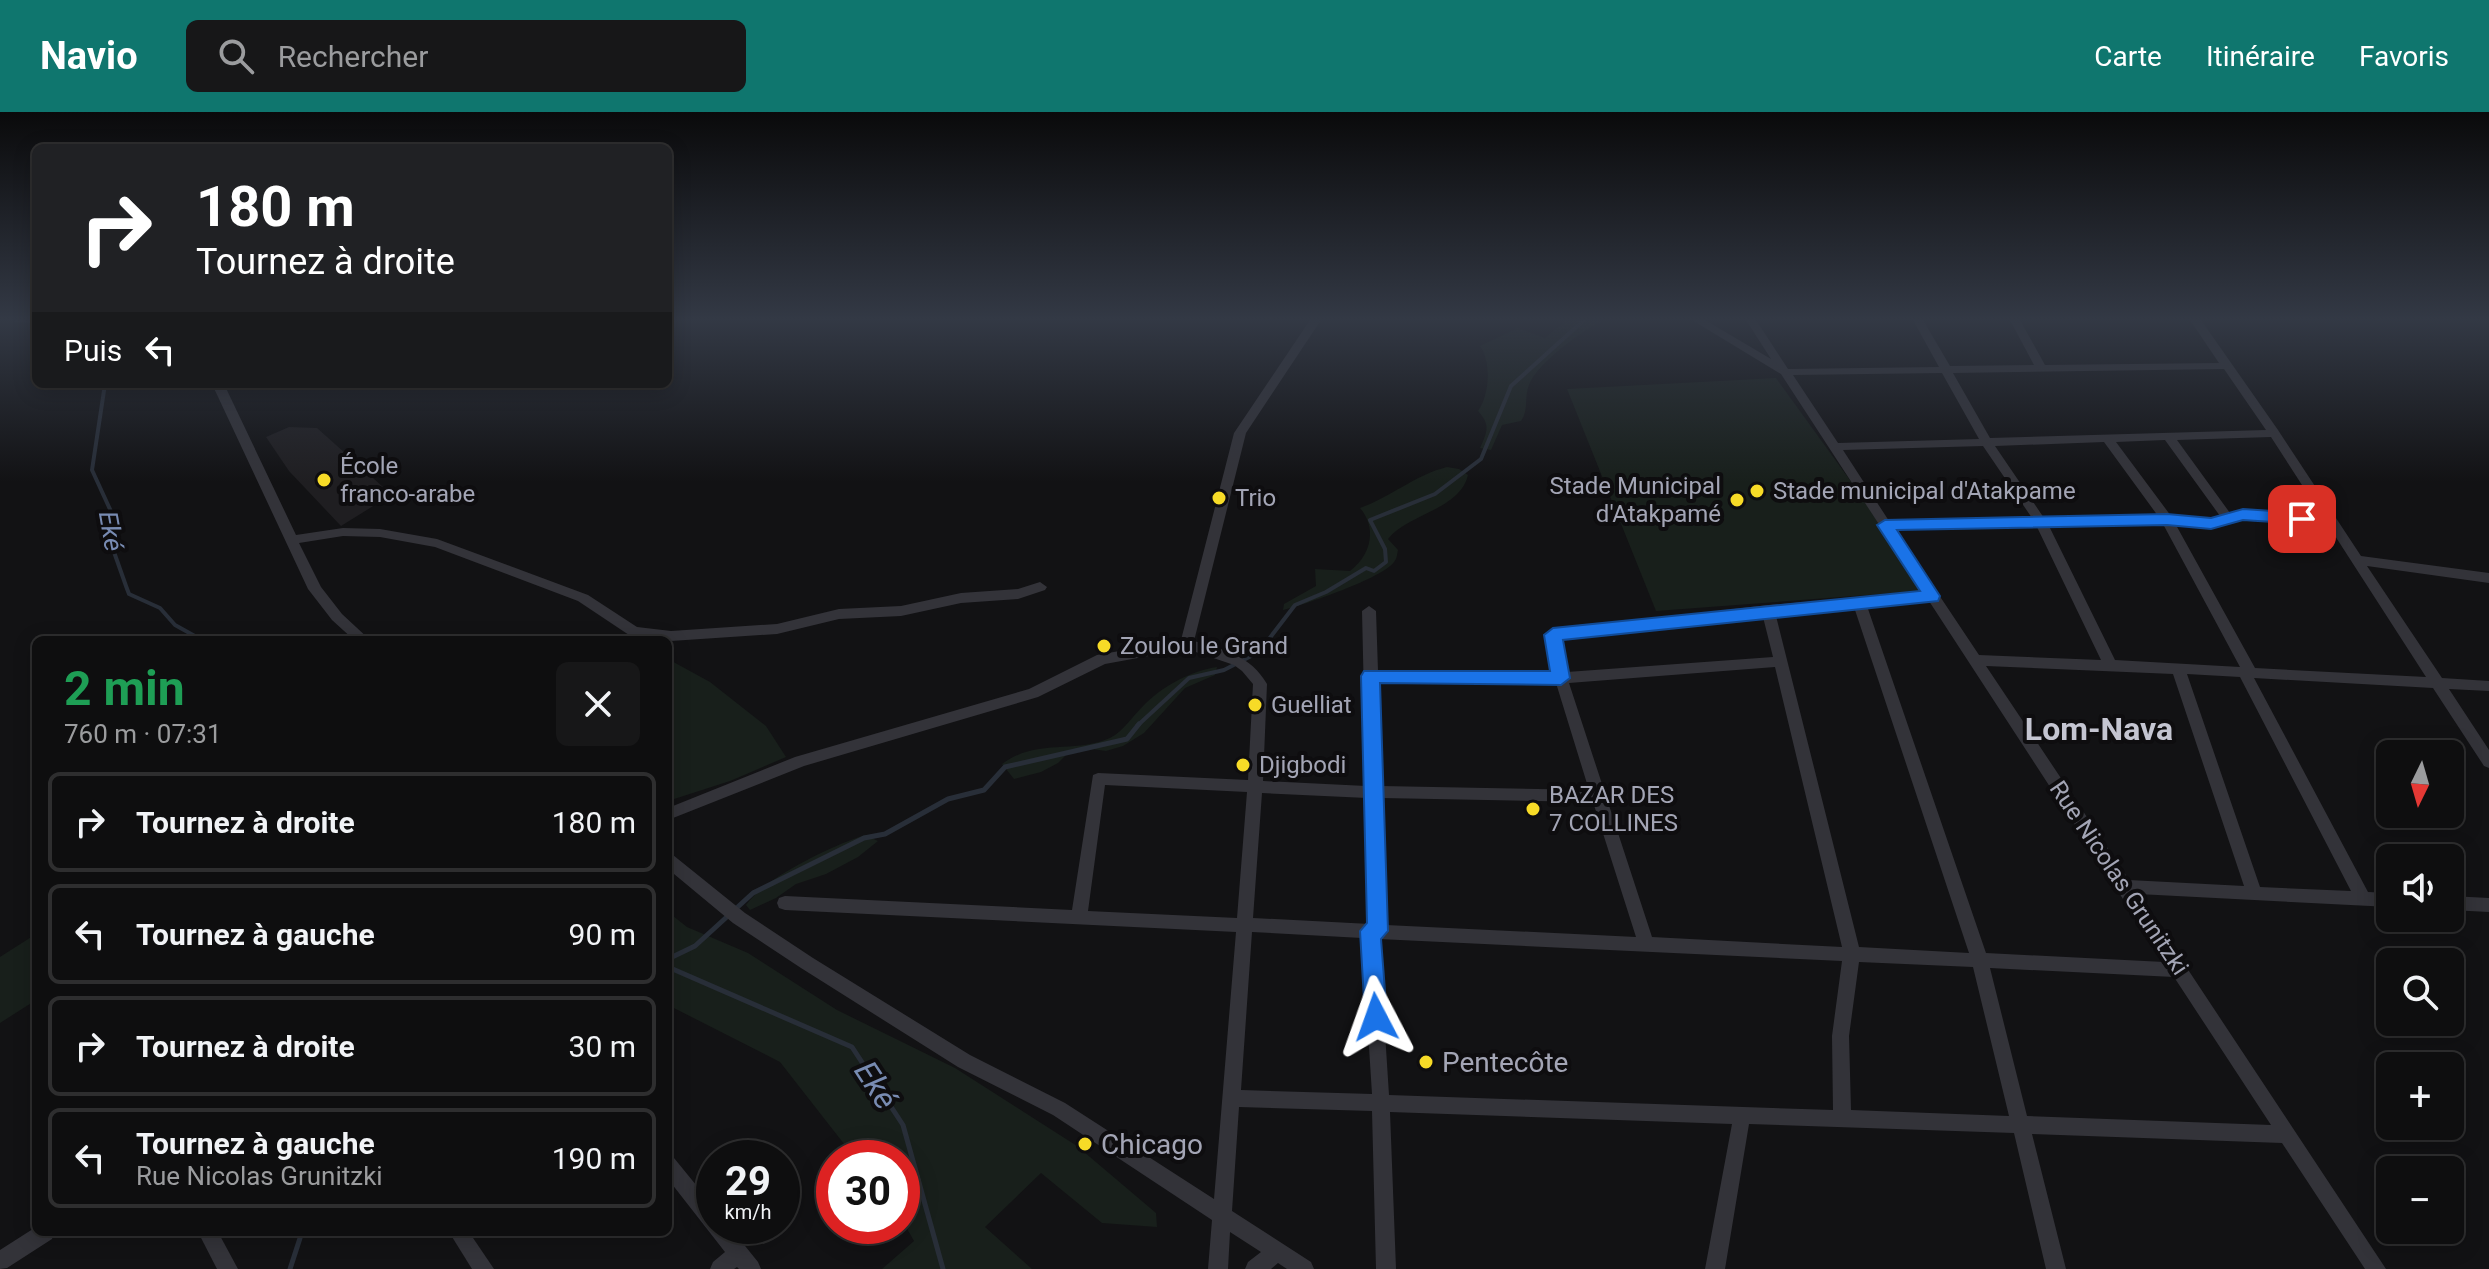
<!DOCTYPE html>
<html lang="fr">
<head>
<meta charset="utf-8">
<style>
	body { margin:0; font-family:Roboto,sans-serif; background:#171718; color:#f1f3f6; height:100vh; display:flex; flex-direction:column; font-size:30px; white-space:nowrap }
	* { box-sizing:border-box; margin:0 }
	p { font-size:26px; color:#9b9c9e }
	.icon { flex:none; width:44px; height:44px; fill:none; stroke:currentColor; stroke-width:2; stroke-linecap:round; stroke-linejoin:round }
	.map { position:relative; flex:1; overflow:hidden }
	.drawer { position:absolute; left:32px; top:524px; width:640px; height:600px; display:flex; flex-direction:column; background:#0e0e0f; border-radius:12px; box-shadow:0 4px 20px #0003,0 0 0 2px #2e2e2f }
	.drawer>* { flex:none }
	.guide { position:absolute; left:32px; top:32px; width:640px; height:244px; border-radius:12px; box-shadow:0 4px 20px #0003,0 0 0 2px #2e2e2f; background:#202124; color:#fff; overflow:hidden }
	.needle { width:52px; rotate:185deg }
	.tools { position:absolute; left:2376px; top:628px; display:grid; gap:16px }
	.tools a { display:grid; place-items:center; width:88px; height:88px; border-radius:12px; background:#0e0e0f; box-shadow:0 4px 20px #0003,0 0 0 2px #2e2e2f; font-size:40px }
	.speed { position:absolute; left:696px; top:1028px; display:flex; gap:16px; font-size:40px; font-weight:700; text-align:center }
	.speed>* { display:grid; place-content:center; width:104px; height:104px; border-radius:50%; background:#0e0e0f; box-shadow:0 4px 20px #0003,0 0 0 2px #2e2e2f; line-height:1 }
	.speed small { font-size:20px; font-weight:400 }
	.speed .limit { border:12px solid #d22; background:#fff; color:#111 }
	.pin { position:absolute; display:grid; place-items:center; width:68px; height:68px; color:#fff; margin:-34px; border-radius:16px; box-shadow:0 4px 12px #0006 }
	.me { position:absolute; width:88px; margin:-44px; rotate:356deg; stroke-linejoin:round; filter:drop-shadow(0 0 6px #0008) }
	.turn { display:flex; align-items:center; gap:28px; height:168px; padding:0 32px; font-size:36px }
	.turn .icon { width:104px; height:104px; stroke-width:2.5 }
	.turn b { display:block; font-size:56px; line-height:68px }
	.then { display:flex; align-items:center; height:76px; padding:0 32px; background:#0003; gap:16px; font-size:30px }
	.round { display:grid; place-items:center; flex:none; width:84px; height:84px; border-radius:12px; background:#171718 }
	.overview { display:flex; align-items:center; justify-content:space-between; height:136px; padding:0 32px }
	h1 { font-size:48px; font-weight:700; line-height:60px; color:#1e9e55 }
	ul { padding:0; list-style:none }
	li { display:flex; align-items:center; gap:24px; height:100px; margin:0 16px 12px; padding:0 16px; border:4px solid #2e2e2f; border-radius:12px }
	li div { flex:1 }
	li b { display:block; font-size:30px }
	li em { font-style:normal }
	header { display:flex; align-items:center; gap:48px; box-sizing:border-box; height:112px; padding:0 40px; background:#0f766e; color:#fff }
	header strong { font-size:38px }
	nav { display:flex; gap:44px; margin-inline-start:auto; font-size:28px }
	.search { width:560px; height:72px; background:#171718; display:flex; align-items:center; gap:20px; box-sizing:border-box; padding:0 28px; border-radius:12px; color:#9b9c9e; font-size:30px }
	.map>svg:first-child { display:block }
	.built { fill:#1f1e21 }
	.green { fill:#181f1b }
	.lines { fill:none; stroke-linecap:round; stroke-linejoin:round }
	.stream-far1 { stroke:#282e38; stroke-width:4 }
	.stream { stroke:#282e38; stroke-width:5 }
	.street { fill:#333339; fill-rule:evenodd }
	.route { fill:#1a73e8; stroke:#114b97; stroke-width:2 }
	.poi-dot { fill:#f7db27; stroke:#0e0d0f; stroke-width:3 }
	.labels { text-anchor:middle; stroke-width:8; stroke-linejoin:round; paint-order:stroke }
	.poi-label { font-size:24px; fill:#a3a5b5; stroke:#0e0d0f; text-anchor:start }
	.street-label { font-size:24px; fill:#a3a5b5; stroke:#0e0d0f }
	.water-label { font-size:26px; font-style:italic; fill:#788bb2; stroke:#0e0d0f }
	.near-poi-label { font-size:28px; fill:#a3a5b5; stroke:#0e0d0f; text-anchor:start }
	.district-label { font-size:32px; font-weight:bold; fill:#c4c5d1; stroke:#0e0d0f }
	.near-water-label { font-size:32px; font-style:italic; fill:#788bb2; stroke:#0e0d0f }
</style>
</head>
<body>
<header>
<strong>Navio</strong>
<div class="search"><svg class="icon" aria-label="search" viewBox="0 0 24 24"><circle cx="10" cy="10" r="6"/><path d="M15 15l6 6"/></svg>Rechercher</div>
<nav><a>Carte</a><a>Itinéraire</a><a>Favoris</a></nav>
</header>
<div class="map">
<svg width="2489" height="1157" viewBox="0 0 2489 1157">
	<rect width="100%" height="100%" fill="#121214"/>
	<path class="built" d="M289 315 317 316 383 375 378 391 341 414 289 359 266 325Z"/>
	<g class="green">
		<path d="M1566 208H1604C1583 218 1537 251 1529 273 1524 285 1529 298 1521 309L1502 313 1491 338 1480 336C1487 320 1491 313 1478 299 1489 284 1492 251 1480 234L1518 216 1545 226Z"/>
		<path d="M1776 266 1860 382 1921 479 1656 499 1567 277Z"/>
		<path d="M1447 355 1459 357 1468 363C1460 398 1407 402 1388 427L1398 438C1397 442 1397 447 1394 450 1383 466 1304 493 1283 498L1284 492 1316 474 1315 457 1350 459C1370 444 1378 417 1360 396 1391 385 1415 363 1447 355Z"/>
		<path d="M668 547 710 570 766 614 786 645 730 669 668 689Z"/>
		<path d="M1217 555 1215 563 1185 576 1144 621 1123 634 1106 639 1092 637 1067 642 1058 651 1041 660 1014 667 1002 652C1037 626 1074 642 1110 626 1124 619 1134 602 1146 591 1165 573 1191 559 1217 555Z"/>
		<path d="M865 723 878 729 858 745 826 762 796 772 776 786 750 798 746 793C764 766 833 733 865 723Z"/>
		<path d="M668 800 687 815 748 841 837 898 955 956 1077 1034 1156 1101 1157 1115 1102 1111 1041 1061 985 1115 1032 1157H882L914 1129 902 1108V1046H855L780 950 668 893Z"/>
		<path d="M36 822V888L0 911V845Z"/>
	</g>
	<g class="lines">
		<g class="stream-far1">
			<path d="M16 208 36 209"/>
			<path d="M105 272 92 358 114 406 108 423 126 474 129 482 160 496 175 513 202 528"/>
			<path d="M1137 614 1189 566 1224 558 1259 540 1295 493 1326 480 1366 456 1374 459 1386 450 1385 437 1370 408 1435 382 1481 347 1511 274 1584 208"/>
		</g>
		<g class="stream">
			<path d="M668 847 695 834 753 781 864 726 885 722 948 687 984 678 1005 655 1127 627 1139 612"/>
			<path d="M668 855 852 935 903 1013 943 1157"/>
			<path d="M290 1157 302 1120"/>
		</g>
		<g class="street">
			<path d="M1310 208H1321L1246 321 1194 529C1224 537 1251 544 1267 572L1263 669 1366 674 1362 499 1369 494 1376 499 1378 559 1553 561 1546 523 1553 518 1768 493 1923 480 1781 262 1692 208H1705L1771 247 1746 208H1756L1788 257 1939 255 1913 208H1923L1950 254 2034 253 2010 208H2020L2045 253 2219 251 2190 208H2201L2278 318 2361 444 2489 461V471L2367 454 2442 566 2489 569V579L2449 577 2489 638V656L2484 654 2433 576 2254 566 2368 780 2390 781V795L2138 782 2386 1157H2365L2282 1031 2032 1022 2066 1157H2046L2014 1021 1749 1012 1725 1157H1705L1732 1012 1390 1000 1396 1157H1376L1372 999 1239 995 1232 1099 1311 1150 1314 1157H1287L1278 1151 1271 1157H1245L1248 1150 1261 1140 1230 1120 1228 1157H1208L1212 1108 1053 1003 958 955 801 856 733 811 668 757V741L673 743 745 801 813 846 970 943 1065 991 1214 1087 1236 820 785 798 779 796 777 791 779 786 785 784 1072 798 1093 663 1098 661 1248 668 1253 572 1242 559 1234 553 1187 537 1105 552 1038 585 804 654 668 708V696L795 645 1029 577 1097 543 1181 528 1234 321ZM2224 257 2266 318 1990 326 1953 261ZM1942 261 1979 327 1838 331 1793 263ZM2271 325 2322 404 2243 398 2230 401 2177 328ZM2165 328 2220 404 2211 407 2171 404 2116 330ZM2104 330 2158 404 2044 406 1995 334ZM1983 334 2032 406 1889 409 1843 338ZM2243 406 2328 413 2426 565 2255 556 2176 413 2211 415ZM2163 412 2240 555 2115 548 2049 414ZM2037 415 2101 548 1979 543 1895 417ZM1929 489 2164 850 1986 841 1867 494ZM1854 495 1969 841 1859 835 1776 504ZM1763 505 1773 545 1567 560 1561 527ZM1986 554 2173 562 2244 774 2129 768ZM1775 555 1842 835 1652 825 1569 571ZM2187 562 2240 565 2351 779 2260 775ZM1378 569 1556 571 1589 678 1381 674ZM1105 673 1247 680 1237 806 1088 799ZM1262 681 1367 686 1370 812 1253 806ZM1382 686 1593 690 1636 825 1386 813ZM1252 820 1362 826 1372 982 1241 978ZM1379 827 1842 849 1832 924 1833 998 1389 983ZM1859 850 1973 855 2009 1004 1851 998 1849 924ZM1990 856 2174 865 2271 1013 2027 1004Z"/>
			<path d="M212 272H224L296 423 343 416 380 417 437 427 588 483 637 515 671 519 777 512 839 497 901 494 961 481 1018 477 1040 470 1047 475 1045 478 1018 487 961 491 901 504 839 507 777 522 671 529 629 523 578 489 435 435 380 425 343 424 299 431 321 475 342 502 370 528H354L332 508 308 477Z"/>
			<path d="M2450 784 2489 786V800L2450 798Z"/>
			<path d="M668 1043 674 1046 714 1095V1114H729L758 1150 761 1157H739L737 1155 734 1157H710L713 1150 725 1140 668 1067Z"/>
			<path d="M36 1115V1120H54L52 1127 7 1156 0 1157V1138Z"/>
			<path d="M198 1120H218L238 1157H217Z"/>
			<path d="M449 1120H469L494 1157H472Z"/>
		</g>
	</g>
	<linearGradient id="sky" x2="0" y2="1"><stop stop-color="#0a0a0b"/><stop offset="0.56" stop-color="#333945"/><stop offset="1" stop-color="#333945" stop-opacity="0"/></linearGradient>
	<rect width="2489" height="370" fill="url(#sky)"/>
	<path class="route" d="M2243 397 2302 401 2310 407 2302 412 2243 408 2211 417 2167 413 1897 418 1940 484 1938 489 1563 528 1570 566 1561 573 1380 571 1388 819 1381 827 1387 905 1384 912 1376 915 1368 912 1365 905 1360 819 1367 811 1361 564 1364 559H1550L1544 523 1553 516 1920 479 1877 413 1885 408 2167 402 2211 406Z"/>
	<g class="poi-dot">
		<circle cx="324" cy="368" r="8"/>
		<circle cx="1757" cy="379" r="8"/>
		<circle cx="1219" cy="386" r="8"/>
		<circle cx="1737" cy="388" r="8"/>
		<circle cx="1104" cy="534" r="8"/>
		<circle cx="1255" cy="593" r="8"/>
		<circle cx="1243" cy="653" r="8"/>
		<circle cx="1533" cy="697" r="8"/>
		<circle cx="1426" cy="950" r="8"/>
		<circle cx="1085" cy="1032" r="8"/>
	</g>
	<g class="labels">
		<g class="poi-label">
			<text x="340" y="362">École<tspan x="340" dy="28">franco-arabe</tspan></text>
			<text x="1721" y="382" text-anchor="end">Stade Municipal<tspan x="1721" dy="28">d'Atakpamé</tspan></text>
			<text x="1773" y="387">Stade municipal d'Atakpame</text>
			<text x="1235" y="394">Trio</text>
			<text x="1120" y="542">Zoulou le Grand</text>
			<text x="1271" y="601">Guelliat</text>
			<text x="1259" y="661">Djigbodi</text>
			<text x="1549" y="691">BAZAR DES<tspan x="1549" dy="28">7 COLLINES</tspan></text>
		</g>
		<g class="street-label">
			<text transform="translate(2119 766) rotate(56)" y="8">Rue Nicolas Grunitzki</text>
		</g>
		<g class="water-label">
			<text transform="translate(111 419) rotate(80)" y="9">Eké</text>
		</g>
		<g class="near-poi-label">
			<text x="1442" y="960">Pentecôte</text>
			<text x="1101" y="1042">Chicago</text>
		</g>
		<g class="district-label">
			<text x="2099" y="628">Lom-Nava</text>
		</g>
		<g class="near-water-label">
			<text transform="translate(876 973) rotate(57)" y="11">Eké</text>
		</g>
	</g>
</svg>
<div class="tools">
<a><svg class="needle" viewBox="-14 -14 28 28"><path d="M0-13l5 13h-10z" fill="#e53935"/><path d="M0 13l5-13h-10z" fill="#9b9c9e"/></svg></a>
<a><svg class="icon" aria-label="sound" viewBox="0 0 24 24"><path d="M4 9h4l5-4v14l-5-4H4zM17 9q2 3 0 6"/></svg></a>
<a><svg class="icon" aria-label="search" viewBox="0 0 24 24"><circle cx="10" cy="10" r="6"/><path d="M15 15l6 6"/></svg></a>
<a>+</a>
<a>−</a>
</div>
<div class="speed"><div>29<small>km/h</small></div><div class="limit">30</div></div>
<div class="pin" style="left:2302px;top:407px;background:#d93025"><svg class="icon" aria-label="arrive" viewBox="0 0 24 24"><path d="M6 21V4h12l-3 4 3 4H6"/></svg></div>
<svg class="me" style="left:1376px;top:905px" viewBox="-20 -20 40 40"><path d="M0-17L14 15 0 8-14 15z" fill="#1a73e8" stroke="#fff" stroke-width="4"/></svg>
<div class="guide">
<div class="turn"><svg class="icon" aria-label="right" viewBox="0 0 24 24"><path d="M7 20v-9h11M14 6l5 5-5 5"/></svg><div><b>180 m</b>Tournez à droite</div></div>
<div class="then">Puis<svg class="icon" aria-label="left" viewBox="0 0 24 24"><path d="M17 20v-9H6M10 6l-5 5 5 5"/></svg></div>
</div>
<section class="drawer">
<div class="overview"><div><h1>2 min</h1><p>760 m · 07:31</p></div><a class="round"><svg class="icon" aria-label="close" viewBox="0 0 24 24"><path d="M6 6l12 12M18 6L6 18"/></svg></a></div>
<ul>
<li><svg class="icon" aria-label="right" viewBox="0 0 24 24"><path d="M7 20v-9h11M14 6l5 5-5 5"/></svg><div><b>Tournez à droite</b></div><em>180 m</em></li>
<li><svg class="icon" aria-label="left" viewBox="0 0 24 24"><path d="M17 20v-9H6M10 6l-5 5 5 5"/></svg><div><b>Tournez à gauche</b></div><em>90 m</em></li>
<li><svg class="icon" aria-label="right" viewBox="0 0 24 24"><path d="M7 20v-9h11M14 6l5 5-5 5"/></svg><div><b>Tournez à droite</b></div><em>30 m</em></li>
<li><svg class="icon" aria-label="left" viewBox="0 0 24 24"><path d="M17 20v-9H6M10 6l-5 5 5 5"/></svg><div><b>Tournez à gauche</b><p>Rue Nicolas Grunitzki</p></div><em>190 m</em></li>
</ul>
</section>
</div>
</body>
</html>
